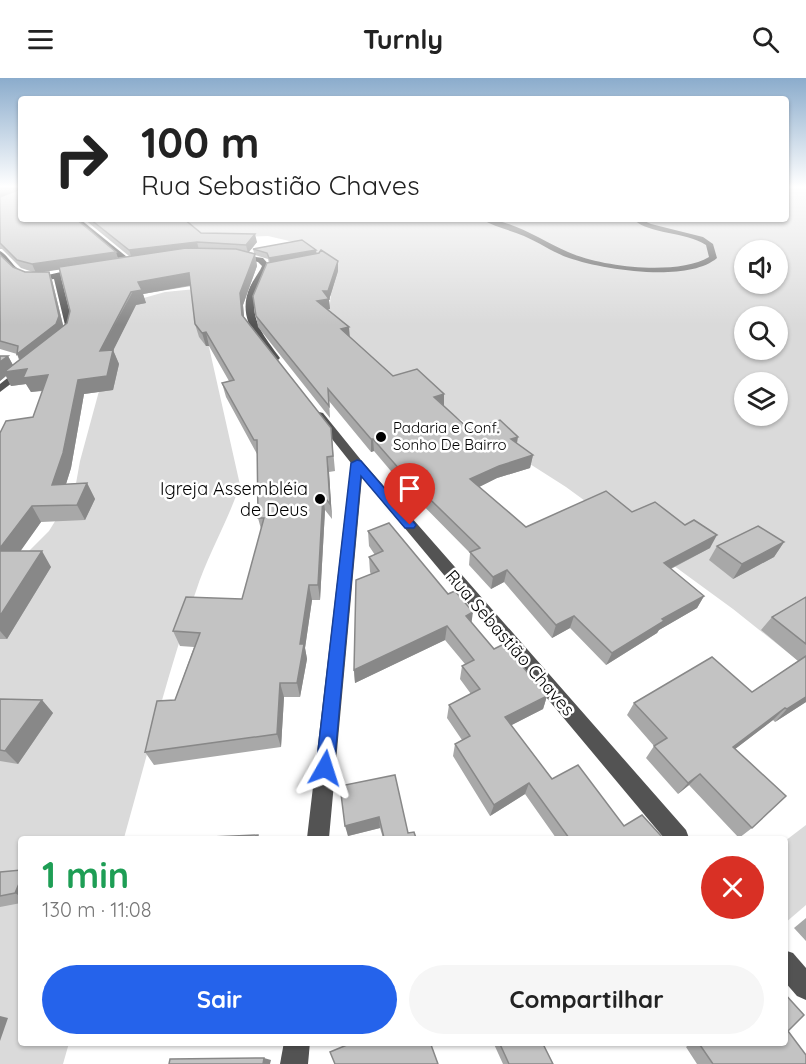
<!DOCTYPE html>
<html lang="pt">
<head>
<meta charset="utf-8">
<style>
	body { margin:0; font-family:Quicksand,sans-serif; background:#f6f6f6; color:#222; height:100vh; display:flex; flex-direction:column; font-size:22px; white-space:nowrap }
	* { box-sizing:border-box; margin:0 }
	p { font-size:20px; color:#767676 }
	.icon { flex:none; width:33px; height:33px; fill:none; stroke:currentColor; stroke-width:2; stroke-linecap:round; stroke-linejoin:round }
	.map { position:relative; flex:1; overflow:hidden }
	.side { position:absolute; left:18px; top:758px; width:770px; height:210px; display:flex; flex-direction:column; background:#fff; border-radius:6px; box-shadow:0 2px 4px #0004 }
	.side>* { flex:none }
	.top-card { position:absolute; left:18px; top:18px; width:771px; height:126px; border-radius:6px; box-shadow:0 2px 4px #0004; background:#fff; color:#222; overflow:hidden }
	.fabs { position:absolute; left:734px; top:162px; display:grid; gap:12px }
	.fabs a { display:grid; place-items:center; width:54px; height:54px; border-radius:50%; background:#fff; box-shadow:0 2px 4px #0004; font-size:30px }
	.pin { position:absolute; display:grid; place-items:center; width:51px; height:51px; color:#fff; margin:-62px -26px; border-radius:50% 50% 50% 0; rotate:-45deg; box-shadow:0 0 6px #0007 }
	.pin .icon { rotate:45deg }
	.me { position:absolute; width:66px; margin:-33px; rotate:6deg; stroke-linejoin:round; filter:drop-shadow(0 0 4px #0008) }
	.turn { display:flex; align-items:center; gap:21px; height:126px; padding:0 24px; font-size:27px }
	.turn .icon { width:78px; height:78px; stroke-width:2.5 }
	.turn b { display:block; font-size:42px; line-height:51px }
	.round { display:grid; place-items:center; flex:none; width:63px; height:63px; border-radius:32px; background:#f6f6f6 }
	.head { display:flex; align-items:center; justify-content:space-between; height:102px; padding:0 24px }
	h1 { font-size:36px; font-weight:700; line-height:45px; color:#1e9e55 }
	.primary-button { display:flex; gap:12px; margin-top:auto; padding:12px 24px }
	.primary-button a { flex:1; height:69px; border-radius:36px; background:#2563eb; color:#fff; font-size:24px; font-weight:700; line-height:69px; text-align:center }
	.primary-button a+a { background:#f6f6f6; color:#222 }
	header { display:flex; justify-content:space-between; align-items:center; height:78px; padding:0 24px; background:#fff; font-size:27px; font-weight:700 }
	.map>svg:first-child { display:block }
	.green { fill:#dadada; fill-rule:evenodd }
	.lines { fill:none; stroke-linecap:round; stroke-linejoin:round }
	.minor { fill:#535353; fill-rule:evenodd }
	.wall { fill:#a8a8a8; fill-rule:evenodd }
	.shaded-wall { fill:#888 }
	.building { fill:#c3c3c3; stroke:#888; stroke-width:1.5 }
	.route { fill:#2563eb; stroke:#184099; stroke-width:1.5 }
	.poi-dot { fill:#000; stroke:#fff; stroke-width:2 }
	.labels { text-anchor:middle; stroke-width:5; stroke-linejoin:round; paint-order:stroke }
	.far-poi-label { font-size:15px; fill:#000; stroke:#fff; text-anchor:start }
	.poi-label { font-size:18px; fill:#000; stroke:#fff; text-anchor:end }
	.street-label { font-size:18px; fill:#000; stroke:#fff }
</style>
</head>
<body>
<header><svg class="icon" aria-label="menu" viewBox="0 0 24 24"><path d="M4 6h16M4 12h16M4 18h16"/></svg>Turnly<svg class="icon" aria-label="search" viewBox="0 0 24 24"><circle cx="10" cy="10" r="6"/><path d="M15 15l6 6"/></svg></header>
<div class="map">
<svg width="806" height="986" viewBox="0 0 806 986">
	<rect width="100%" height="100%" fill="#fff"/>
	<g class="green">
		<path d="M786 109H806V589L733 531 566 409 386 294 337 248 329 236 331 215 298 165 268 158 219 160 136 141H786ZM744 172H777V206H744ZM744 238H777V272H744ZM744 304H777V338H744Z"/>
		<path d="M196 211 240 407C228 443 208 476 196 513 168 594 147 678 124 760H21V964L69 965 63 986H0V502L49 453 75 411 80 383 102 302 110 259 133 223 165 214Z"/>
		<path d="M806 747V827L785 845V763Z"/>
	</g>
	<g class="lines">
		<g class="minor">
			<path d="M73 141H80L132 183V187H126Z"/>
			<path d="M482 141C512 141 542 163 568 174 601 189 677 198 709 179L706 167C684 153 650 157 633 141H640L651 146 703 159 713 166 717 180C688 205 604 192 569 180 554 175 540 165 524 158 510 152 494 149 482 141Z"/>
			<path d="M0 173C8 177 12 188 21 193 40 205 63 190 83 191V195L61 199 73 247 74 253 67 262 59 260 64 253 65 247 54 201C28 204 17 200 0 179Z"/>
			<path d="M235 176 263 180 270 188C266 195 261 202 258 209 246 238 264 258 280 280L278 282H272C255 259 237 238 250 209 253 202 259 195 262 188L258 184 235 180Z"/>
			<path d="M20 290 29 292 0 314V306Z"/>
			<path d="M319 334 323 335 361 382 686 752 689 760H664L362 399 329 760H307L351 385 313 337Z"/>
			<path d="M784 872 793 875 806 890V922L797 918 784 903Z"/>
			<path d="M284 964H310L308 986H280Z"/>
		</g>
	</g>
	<g class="wall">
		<path d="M0 109H21L118 180 129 178 84 141H184L201 155 257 164 249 174 254 175 253 171 316 176 338 193 329 222 330 231 327 232 349 259 393 298 443 328 470 352 517 365 533 377 530 390 497 400 479 409 526 449 632 434 710 470 671 491 704 518 697 530 659 552 657 555 606 587 570 550 552 560 504 504 491 511 469 487 470 475 401 405 374 373 371 374 329 323 330 340 258 249 256 238 269 185 268 181 255 177 257 188 243 227 244 239 331 350 335 393 329 394 332 441 325 432 320 522H312L305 570 307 581 300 619H284L281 669 154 687 145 674 175 622 194 569 180 568 173 553 242 521 261 451 258 440 257 376 226 319 222 305 229 303 209 268H206L199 259 195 246 191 208 143 216 146 225 136 227 113 272 119 286 113 312 84 316 71 390 66 406 87 405 95 421 85 442 41 444 20 473 51 489 7 561H0V355L33 339 43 313 31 314 26 306 11 308 6 298 0 303V278H8L13 287 19 282 17 276 0 271V177L13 189 25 194H33L21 190 2 171H0V119L20 111 0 119ZM59 191 70 233 67 245 62 249 63 247 52 202 49 194H42Z"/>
		<path d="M368 453 472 545 494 571 547 618 543 631 511 647 552 701 624 748 663 760H556L525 716 490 738 453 678 455 666 462 662 447 640 449 627 471 616 460 601 462 588 465 586 445 562 355 605 354 592 371 496 370 494 369 479 375 477 369 468Z"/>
		<path d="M784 464 774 479 733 501 709 482 717 468Z"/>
		<path d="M806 519V624L775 644 773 642 735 671 752 750 739 760 689 707 678 716 646 680 654 668 627 637 634 625 752 614 798 583 761 552 772 539Z"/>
		<path d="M0 621 42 622 53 635 18 686 0 683Z"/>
		<path d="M340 708 408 755 416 760H383L380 750 348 758Z"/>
		<path d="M21 792V825L0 829V794Z"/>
		<path d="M806 840V863L794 850Z"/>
		<path d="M788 953 806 986H697L686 969 692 964H784Z"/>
		<path d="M493 964H542L553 986H503Z"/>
	</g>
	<g class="shaded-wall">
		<path d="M3 109H20V111L0 119V111Z"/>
		<path d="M255 156 257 164 248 175 246 167Z"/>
		<path d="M197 164 199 172 132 181 129 172Z"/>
		<path d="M316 172 317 177 270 185 269 180Z"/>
		<path d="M116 174 119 183 36 195 32 186Z"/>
		<path d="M255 176 257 188 243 227 245 250 242 237 240 215Z"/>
		<path d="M338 183V193L329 222 330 231 318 233 317 223 323 213Z"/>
		<path d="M49 194 52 202 63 247 60 256 22 286 17 276Z"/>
		<path d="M189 195 192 207 143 216 146 225 136 227 106 287 100 273 138 204Z"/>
		<path d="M349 249 350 261 341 251Z"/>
		<path d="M206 254 209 268H206L202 255Z"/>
		<path d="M113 272 119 286 113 312 84 316 71 390 61 422 52 407 78 302Z"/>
		<path d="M8 278 15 291H27L48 297 55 311 31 314 26 306 11 308 6 298 0 303V284Z"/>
		<path d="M444 316V328L434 319Z"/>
		<path d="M518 359 516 371 511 361Z"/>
		<path d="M371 361H373L374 373 371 374Z"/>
		<path d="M533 377 530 390 497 400 469 414 470 401 499 388Z"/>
		<path d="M327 379 329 394 332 441 330 426Z"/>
		<path d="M87 405 95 421 85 442 77 427Z"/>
		<path d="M323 417 325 432 320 522 318 507Z"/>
		<path d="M32 428 41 444 10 488 0 475V470Z"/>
		<path d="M717 457 710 470 658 497 664 485Z"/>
		<path d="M784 464 774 479 733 501 742 486Z"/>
		<path d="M42 473 51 489 7 561 0 553V538Z"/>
		<path d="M507 492 504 504 491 511 493 499Z"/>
		<path d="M309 507 312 522 305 570 307 581 300 619 297 605 300 566Z"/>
		<path d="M704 518 697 530 659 552 657 555 606 587 612 575 662 541Z"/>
		<path d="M473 534 471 548 466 538Z"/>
		<path d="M574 538 570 550 552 560 556 547Z"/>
		<path d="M447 548 445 562 355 605 354 592Z"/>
		<path d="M280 605 284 619 281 669 277 656Z"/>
		<path d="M547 618 543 631 502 652 505 639Z"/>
		<path d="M806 619V624L775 644 787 631Z"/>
		<path d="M42 622 53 635 18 686 5 673Z"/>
		<path d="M785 630 773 642 722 681 733 669Z"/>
		<path d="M700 696 689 707 678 716 688 705Z"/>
		<path d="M529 705 525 716 490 738 494 727Z"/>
		<path d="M379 739 380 750 348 758 345 748Z"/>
		<path d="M21 801V819L15 815Z"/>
		<path d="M0 938 8 940 0 963Z"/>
		<path d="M264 980 271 982 270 986H263Z"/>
	</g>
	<g class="building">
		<path d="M20 109H21V141H76L116 174 32 186 17 182 0 165V119L20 111Z"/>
		<path d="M90 141H184L201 155 255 156 246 167 197 164 129 172Z"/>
		<path d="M302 162 316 172 269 180 267 175 253 171Z"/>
		<path d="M186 170 236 171 255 176 240 215 242 237 331 350 333 378 327 379 330 426 323 417 318 507H309L300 566H304L297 605H280L277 656 145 674 157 623 175 622 200 555 173 553 186 519 242 521 264 440H258L257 362H254L222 305 234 302 206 254 202 255 195 246 189 195 138 204 142 212 131 214 100 273 113 272 107 298 78 302 63 375 52 407 87 405 77 427 32 428 0 470V355L6 343 33 339 48 297 23 300 27 291 4 294 67 245 70 233 59 189Z"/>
		<path d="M321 172 338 183 328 213H323L329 221 317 223 349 249 341 251 393 298 417 291 444 316 434 319 470 352 500 342 518 359 511 361 533 377 499 388 470 401 526 449 606 413 632 434 655 424 685 447 694 442 717 457 664 485 704 518 662 541 664 543 612 575 574 538 556 547 507 492 493 499 470 474 480 470 401 393 373 361H371L328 311 329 328 256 238 253 218 267 185 319 175Z"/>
		<path d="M0 177 13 189 25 194H49L59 238 56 246 17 276 18 268 0 263Z"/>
		<path d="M0 278H8L0 284Z"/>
		<path d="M389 445 448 516 455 513 473 534 466 538 494 571 504 566 547 618 505 639 552 701 578 687 624 748 642 737 663 760H569L529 705 494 727 455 666 470 658 449 627 480 611 462 588 474 582 447 548 354 592 356 502 379 493 369 479 383 473 368 453Z"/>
		<path d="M758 448 784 464 742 486 717 468Z"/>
		<path d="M0 473H42L0 538Z"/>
		<path d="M806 519V566L772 539Z"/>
		<path d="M806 578V619L787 631 785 630 733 669 786 718 752 750 700 696 688 705 654 668 667 660 634 625 712 579 752 614Z"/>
		<path d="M0 621 42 622 5 673 0 672Z"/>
		<path d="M395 697 408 755 414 754 416 760H384L379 739 345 748 340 708Z"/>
		<path d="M258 757V760H187H188Z"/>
		<path d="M21 792V801L15 815 0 818V794Z"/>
		<path d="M784 915 804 937 788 953 806 977V986H713L700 967 702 964H784Z"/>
		<path d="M354 964H430L438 986H335L330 974Z"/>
		<path d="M499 964H542L553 986H509Z"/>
		<path d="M264 980 263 986H169L170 981Z"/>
	</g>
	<linearGradient id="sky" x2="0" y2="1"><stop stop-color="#8baccc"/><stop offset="0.44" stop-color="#fff"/><stop offset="1" stop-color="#fff" stop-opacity="0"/></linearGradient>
	<rect width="806" height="247" fill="url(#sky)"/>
	<path class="route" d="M357 382 361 383 416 447 414 450H405L361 398 334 690 331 696 325 699 319 696 316 690 351 385Z"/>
	<g class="poi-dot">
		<circle cx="381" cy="359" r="6"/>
		<circle cx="320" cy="421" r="6"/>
	</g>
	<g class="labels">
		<g class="far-poi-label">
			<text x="393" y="355">Padaria e Conf.<tspan x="393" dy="17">Sonho De Bairro</tspan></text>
		</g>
		<g class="poi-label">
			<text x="308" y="417">Igreja Assembléia<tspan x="308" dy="21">de Deus</tspan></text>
		</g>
		<g class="street-label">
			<text transform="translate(510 565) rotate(49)" y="6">Rua Sebastião Chaves</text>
		</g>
	</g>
</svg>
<div class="fabs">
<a><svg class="icon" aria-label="sound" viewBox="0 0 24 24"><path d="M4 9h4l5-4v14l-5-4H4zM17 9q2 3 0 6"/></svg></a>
<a><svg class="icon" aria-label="search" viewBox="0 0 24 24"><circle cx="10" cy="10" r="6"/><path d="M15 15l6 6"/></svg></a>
<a><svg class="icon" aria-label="layers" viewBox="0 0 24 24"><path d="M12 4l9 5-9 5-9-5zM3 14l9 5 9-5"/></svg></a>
</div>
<div class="pin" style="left:410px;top:447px;background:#d93025"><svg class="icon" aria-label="arrive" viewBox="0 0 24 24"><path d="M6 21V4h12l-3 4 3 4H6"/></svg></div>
<svg class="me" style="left:325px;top:690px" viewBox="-20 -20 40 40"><path d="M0-17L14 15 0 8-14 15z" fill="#2563eb" stroke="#fff" stroke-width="4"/></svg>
<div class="top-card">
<div class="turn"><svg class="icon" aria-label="right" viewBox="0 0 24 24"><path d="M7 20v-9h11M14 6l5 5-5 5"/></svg><div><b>100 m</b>Rua Sebastião Chaves</div></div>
</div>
<section class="side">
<div class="head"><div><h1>1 min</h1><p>130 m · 11:08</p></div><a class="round" style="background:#d93025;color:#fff"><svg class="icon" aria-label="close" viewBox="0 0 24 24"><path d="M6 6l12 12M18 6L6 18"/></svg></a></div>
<div class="primary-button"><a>Sair</a><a>Compartilhar</a></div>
</section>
</div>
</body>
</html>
